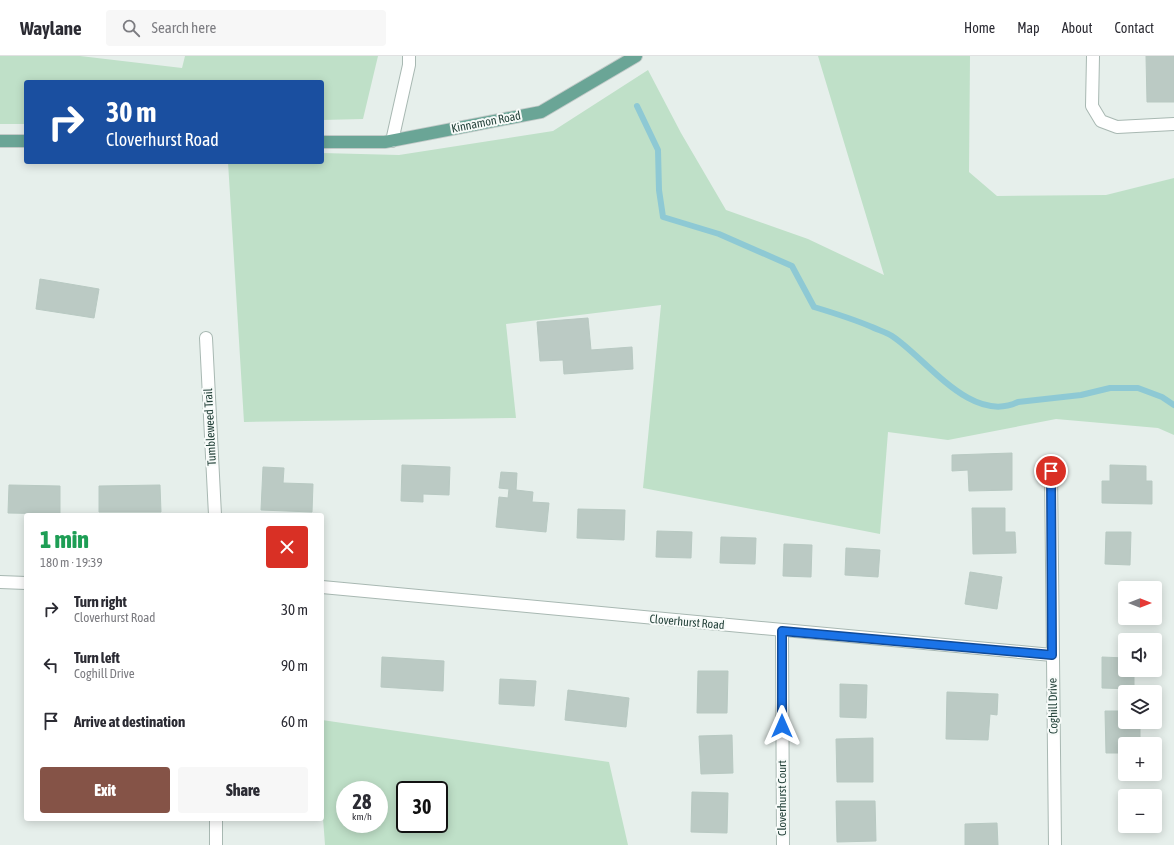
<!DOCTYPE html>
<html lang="en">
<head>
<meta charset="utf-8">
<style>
	body { margin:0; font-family:"Asap Condensed",sans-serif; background:#f7f7f7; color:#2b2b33; height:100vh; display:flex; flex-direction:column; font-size:15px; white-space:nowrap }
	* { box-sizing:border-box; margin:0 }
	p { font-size:13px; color:#7c7c81 }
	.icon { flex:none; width:22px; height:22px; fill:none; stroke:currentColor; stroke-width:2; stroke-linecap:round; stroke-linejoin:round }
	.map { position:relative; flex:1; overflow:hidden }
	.panel { position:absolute; left:24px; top:457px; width:300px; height:308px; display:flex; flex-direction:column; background:#fff; border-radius:4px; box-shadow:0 2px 10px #0003 }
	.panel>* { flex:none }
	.banner { position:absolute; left:24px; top:24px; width:300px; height:84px; border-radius:4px; box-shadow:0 2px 10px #0003; background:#1a4fa0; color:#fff; overflow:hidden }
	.needle { width:26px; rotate:90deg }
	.controls { position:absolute; left:1118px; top:525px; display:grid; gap:8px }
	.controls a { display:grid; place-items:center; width:44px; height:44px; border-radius:4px; background:#fff; box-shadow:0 2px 10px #0003; font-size:20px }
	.speed { position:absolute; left:336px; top:725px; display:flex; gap:8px; font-size:20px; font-weight:700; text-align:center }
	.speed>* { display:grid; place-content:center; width:52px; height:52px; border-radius:50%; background:#fff; box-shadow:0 2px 10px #0003; line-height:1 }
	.speed small { font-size:10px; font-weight:400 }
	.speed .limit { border:2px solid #111; border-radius:6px; background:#fff; color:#111 }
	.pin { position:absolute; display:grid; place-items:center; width:34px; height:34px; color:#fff; margin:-17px; border:2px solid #fff; border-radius:50%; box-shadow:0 1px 4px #0007 }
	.me { position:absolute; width:44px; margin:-22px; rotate:0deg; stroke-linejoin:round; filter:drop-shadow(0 0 3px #0008) }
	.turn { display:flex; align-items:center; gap:14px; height:84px; padding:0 16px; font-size:18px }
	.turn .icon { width:52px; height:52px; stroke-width:2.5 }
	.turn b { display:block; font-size:28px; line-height:34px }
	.round { display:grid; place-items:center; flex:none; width:42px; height:42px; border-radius:4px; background:#f7f7f7 }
	.head { display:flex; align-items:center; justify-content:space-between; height:68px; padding:0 16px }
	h1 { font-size:24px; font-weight:800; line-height:30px; color:#1e9e55 }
	.primary-button { display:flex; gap:8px; margin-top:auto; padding:8px 16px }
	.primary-button a { flex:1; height:46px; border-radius:4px; background:#855347; color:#fff; font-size:16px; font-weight:800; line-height:46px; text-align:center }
	.primary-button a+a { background:#f7f7f7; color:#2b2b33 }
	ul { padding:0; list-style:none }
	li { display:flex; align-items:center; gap:12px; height:56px; padding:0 16px }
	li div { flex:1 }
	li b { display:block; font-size:15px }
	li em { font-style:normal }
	header { display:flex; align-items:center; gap:24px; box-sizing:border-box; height:56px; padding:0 20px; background:#fff; border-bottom:1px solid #e1e1e2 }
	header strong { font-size:19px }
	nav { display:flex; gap:22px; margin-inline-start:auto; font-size:14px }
	.search { width:280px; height:36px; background:#f7f7f7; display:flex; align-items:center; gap:10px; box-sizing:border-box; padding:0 14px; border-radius:4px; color:#7c7c81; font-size:15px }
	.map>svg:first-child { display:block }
	.green { fill:#bfe0c8; fill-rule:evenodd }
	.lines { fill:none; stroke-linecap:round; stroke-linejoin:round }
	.stream { stroke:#8ec9d4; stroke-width:6 }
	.building { fill:#bbcac4; stroke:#b8c9c2 }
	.minor-casing { stroke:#a8b8b2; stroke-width:14 }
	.major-casing { stroke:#c2cac8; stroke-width:14 }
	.minor { stroke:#fff; stroke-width:12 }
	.major { stroke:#6aa596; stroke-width:12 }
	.route-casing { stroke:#114b97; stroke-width:10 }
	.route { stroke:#1a73e8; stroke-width:7 }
	.labels { text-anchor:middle; stroke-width:4; stroke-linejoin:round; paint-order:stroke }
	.street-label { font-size:12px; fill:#24423a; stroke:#f7fbf9 }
</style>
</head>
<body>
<header>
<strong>Waylane</strong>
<div class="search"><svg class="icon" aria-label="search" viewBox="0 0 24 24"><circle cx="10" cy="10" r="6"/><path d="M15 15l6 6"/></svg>Search here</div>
<nav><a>Home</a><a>Map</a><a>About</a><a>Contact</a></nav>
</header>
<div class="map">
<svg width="1174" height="789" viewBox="0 0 1174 789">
	<rect width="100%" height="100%" fill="#e6efeb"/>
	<g class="green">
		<path d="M0 0H80L182 12 185 0H378L363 63 322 64V26H26V68H0Z"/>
		<path d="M818 0H970L969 116 997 140 1106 139 1174 122V379L1158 372 1056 363 948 384 888 376 880 478 643 432 661 249 506 268 516 362 244 366 228 106H322V97L399 99 553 75 648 14 681 77 726 154 808 183 884 219Z"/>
		<path d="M322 664 609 706 628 789H325L322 748ZM345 734H379V768H345ZM405 734H439V768H405Z"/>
	</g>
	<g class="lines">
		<path class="stream" d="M637 50 658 94 659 134 663 161 719 178 792 210 814 251C834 257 853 263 872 271 878 274 886 276 892 280 926 302 971 369 1018 346L1081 339 1110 332H1138L1162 341 1174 349"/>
	</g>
	<g class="building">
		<path d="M1146 0H1174V46H1147Z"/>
		<path d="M40 223 99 233 94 262 36 253Z"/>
		<path d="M588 262 591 294 632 291 633 313 564 318 563 304 540 305 537 266Z"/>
		<path d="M1012 397V434L969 435 968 414 952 415V399Z"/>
		<path d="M402 409 450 411 449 439 423 438V446L401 445Z"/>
		<path d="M1110 409 1146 410V425H1152V448L1102 447V425H1110Z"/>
		<path d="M263 411 284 412 283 427 313 428 312 456 261 454Z"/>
		<path d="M501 416 517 417 516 434 533 436 532 446 549 447 546 476 496 471 499 441 508 442 509 433 499 432Z"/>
		<path d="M9 429 60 430V458L8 457Z"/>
		<path d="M160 429 161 456H99V430Z"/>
		<path d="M972 452H1005V476H1015L1016 497 973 498Z"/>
		<path d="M578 453 625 454 624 484 577 482Z"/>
		<path d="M657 475 692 476 691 502 656 501Z"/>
		<path d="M1106 476H1131L1130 509 1105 508Z"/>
		<path d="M721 481 756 482 755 508 720 507Z"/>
		<path d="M784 488 812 489 811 521 783 520Z"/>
		<path d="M846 492 880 494 878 521 845 519Z"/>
		<path d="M970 516 1002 521 997 553 965 548Z"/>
		<path d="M382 601 444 605 443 635 381 631Z"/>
		<path d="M1102 601 1125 602V614H1134V633L1102 632Z"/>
		<path d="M698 615H728L727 657H697Z"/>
		<path d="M500 623 536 625 534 650 499 648Z"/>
		<path d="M840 628 867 629 866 662 840 661Z"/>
		<path d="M568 634 629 642 626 671 565 664Z"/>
		<path d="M947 636 998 638 997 659 990 658 988 684 946 683Z"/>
		<path d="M1105 655H1125V666H1140V688H1125V697H1106Z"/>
		<path d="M732 679 733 717 701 718 699 680Z"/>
		<path d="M873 682V726H837L836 683Z"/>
		<path d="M692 736 728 737 727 777 691 776Z"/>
		<path d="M836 745H875L876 785 837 786Z"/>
		<path d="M997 767 998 789H965V768Z"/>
	</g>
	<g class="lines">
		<defs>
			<g id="minor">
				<path d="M1093 0 1092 50 1101 65 1117 71 1174 68"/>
				<path d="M392 85 409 9V0"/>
				<path d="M206 282 215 459"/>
				<path d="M1051 415 1055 789"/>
				<path d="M0 526 26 527"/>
				<path d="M322 531 1052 599"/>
				<path d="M782 575 783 789"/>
				<path d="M216 789V763"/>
			</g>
			<g id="major">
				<path d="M0 85H26"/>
				<path d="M322 86H385L541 56 636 0"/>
			</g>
		</defs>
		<use href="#minor" class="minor-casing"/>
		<use href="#major" class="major-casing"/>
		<use href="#minor" class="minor"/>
		<use href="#major" class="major"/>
	</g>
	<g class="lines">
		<defs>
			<path id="route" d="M782 670V575L1052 599 1051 415"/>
		</defs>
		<use href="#route" class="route-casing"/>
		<use href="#route" class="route"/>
	</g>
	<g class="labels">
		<g class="street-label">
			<text transform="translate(486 66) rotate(-11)" y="4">Kinnamon Road</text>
			<text transform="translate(210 371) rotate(-93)" y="4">Tumbleweed Trail</text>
			<text transform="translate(687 566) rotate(5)" y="4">Cloverhurst Road</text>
			<text transform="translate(1053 650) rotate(-91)" y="4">Coghill Drive</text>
			<text transform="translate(782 742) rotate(-90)" y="4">Cloverhurst Court</text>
		</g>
	</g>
</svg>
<div class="controls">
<a><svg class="needle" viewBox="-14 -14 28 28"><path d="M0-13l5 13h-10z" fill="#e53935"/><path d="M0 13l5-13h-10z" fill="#7c7c81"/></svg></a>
<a><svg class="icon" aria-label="sound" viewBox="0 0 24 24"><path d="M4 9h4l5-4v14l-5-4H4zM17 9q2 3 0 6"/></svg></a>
<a><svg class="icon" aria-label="layers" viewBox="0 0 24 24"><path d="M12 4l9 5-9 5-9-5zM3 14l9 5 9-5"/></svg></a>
<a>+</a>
<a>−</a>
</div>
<div class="speed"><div>28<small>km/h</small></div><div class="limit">30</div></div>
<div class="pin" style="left:1051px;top:415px;background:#d93025"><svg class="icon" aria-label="arrive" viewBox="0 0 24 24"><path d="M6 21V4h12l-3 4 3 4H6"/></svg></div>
<svg class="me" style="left:782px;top:670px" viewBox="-20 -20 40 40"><path d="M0-17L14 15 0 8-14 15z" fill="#1a73e8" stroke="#fff" stroke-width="4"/></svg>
<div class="banner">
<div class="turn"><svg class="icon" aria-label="right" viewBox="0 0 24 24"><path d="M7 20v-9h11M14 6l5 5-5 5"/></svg><div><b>30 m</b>Cloverhurst Road</div></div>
</div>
<section class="panel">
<div class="head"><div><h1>1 min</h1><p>180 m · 19:39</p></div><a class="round" style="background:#d93025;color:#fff"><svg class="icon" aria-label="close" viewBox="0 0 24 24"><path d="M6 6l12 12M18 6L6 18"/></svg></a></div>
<ul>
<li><svg class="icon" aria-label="right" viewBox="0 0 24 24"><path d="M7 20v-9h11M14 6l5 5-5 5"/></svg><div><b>Turn right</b><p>Cloverhurst Road</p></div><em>30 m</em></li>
<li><svg class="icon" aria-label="left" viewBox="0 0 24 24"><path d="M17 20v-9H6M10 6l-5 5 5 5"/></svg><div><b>Turn left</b><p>Coghill Drive</p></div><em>90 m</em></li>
<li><svg class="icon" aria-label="arrive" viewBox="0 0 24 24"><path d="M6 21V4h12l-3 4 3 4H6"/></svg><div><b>Arrive at destination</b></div><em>60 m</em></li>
</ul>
<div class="primary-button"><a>Exit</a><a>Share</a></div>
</section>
</div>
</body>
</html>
